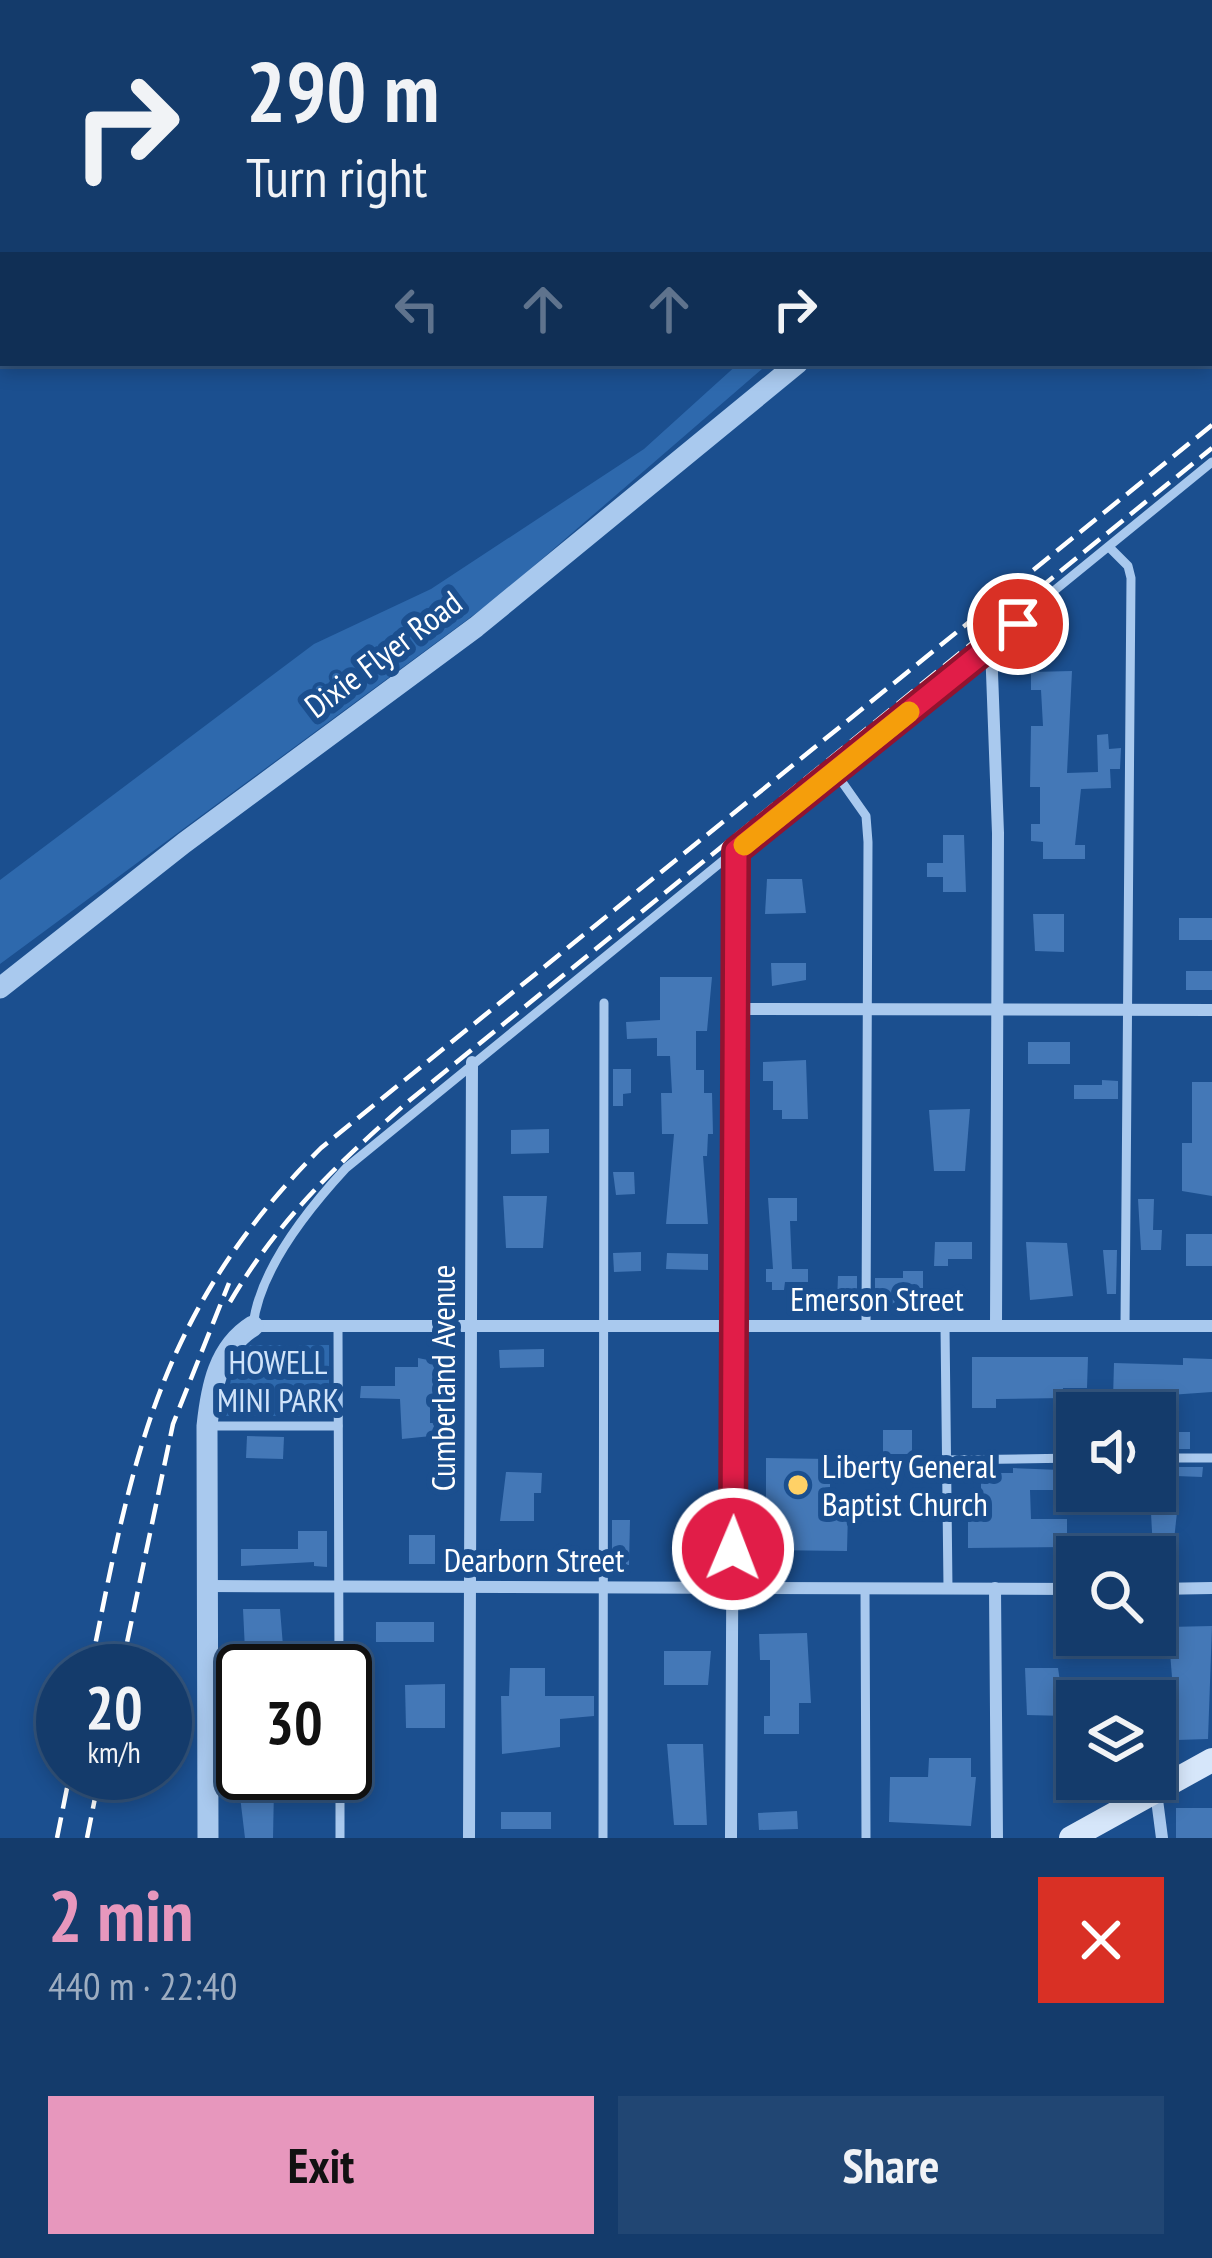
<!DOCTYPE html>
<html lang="en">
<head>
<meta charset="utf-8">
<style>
	body { margin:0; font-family:"PT Sans Narrow",sans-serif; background:#214673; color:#f1f3f6; height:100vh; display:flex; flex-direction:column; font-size:45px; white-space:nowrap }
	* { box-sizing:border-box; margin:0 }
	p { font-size:39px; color:#9dadc1 }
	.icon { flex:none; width:66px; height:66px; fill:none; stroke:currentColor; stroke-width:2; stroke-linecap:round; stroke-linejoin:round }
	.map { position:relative; height:1838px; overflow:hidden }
	.sheet { display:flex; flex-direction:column; background:#143b6b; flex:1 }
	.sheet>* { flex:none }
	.top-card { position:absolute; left:0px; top:0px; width:1212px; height:366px; box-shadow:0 6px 18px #0003,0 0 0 3px #33557e; background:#143b6b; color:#f1f3f6; overflow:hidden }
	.controls { position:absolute; left:1056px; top:1392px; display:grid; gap:24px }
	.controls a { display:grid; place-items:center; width:120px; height:120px; border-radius:0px; background:#143b6b; box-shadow:0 6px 18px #0003,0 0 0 3px #33557e; font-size:60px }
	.speed { position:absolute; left:36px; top:1644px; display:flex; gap:24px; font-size:60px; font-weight:700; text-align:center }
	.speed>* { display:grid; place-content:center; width:156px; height:156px; border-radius:50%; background:#143b6b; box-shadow:0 6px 18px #0003,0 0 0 3px #33557e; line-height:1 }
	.speed small { font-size:30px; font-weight:400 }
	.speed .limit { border:6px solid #111; border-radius:18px; background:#fff; color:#111 }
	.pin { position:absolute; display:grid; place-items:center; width:102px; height:102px; color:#fff; margin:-51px; border:6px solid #fff; border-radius:50%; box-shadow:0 3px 12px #0007 }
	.me { position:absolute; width:132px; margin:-66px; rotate:1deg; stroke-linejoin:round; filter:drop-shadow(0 0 9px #0008) }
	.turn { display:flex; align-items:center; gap:42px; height:252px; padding:0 48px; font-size:54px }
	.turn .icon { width:156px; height:156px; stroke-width:2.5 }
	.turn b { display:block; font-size:84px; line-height:102px }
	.lanes { display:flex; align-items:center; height:114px; padding:0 48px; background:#0003; justify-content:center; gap:60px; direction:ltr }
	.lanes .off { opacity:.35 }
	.round { display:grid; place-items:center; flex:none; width:126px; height:126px; border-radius:0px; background:#214673 }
	.summary { display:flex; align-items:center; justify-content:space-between; height:204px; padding:0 48px }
	h1 { font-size:72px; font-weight:700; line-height:90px; color:#e797bd }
	.cta { display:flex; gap:24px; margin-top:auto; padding:24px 48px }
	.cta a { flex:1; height:138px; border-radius:0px; background:#e797bd; color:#111; font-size:48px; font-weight:700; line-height:138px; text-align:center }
	.cta a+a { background:#214673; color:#f1f3f6 }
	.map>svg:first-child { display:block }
	.green { fill:#2e69ad }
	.building { fill:#4478b7 }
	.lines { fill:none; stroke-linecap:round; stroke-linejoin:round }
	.service { stroke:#a9c9ee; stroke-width:9 }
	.minor { stroke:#a9c9ee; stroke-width:12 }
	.tertiary { stroke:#a9c9ee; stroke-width:21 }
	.secondary { stroke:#d6e6fa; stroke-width:24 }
	.rail { stroke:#fff; stroke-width:4.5; stroke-dasharray:21 9; stroke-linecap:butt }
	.route-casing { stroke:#92132f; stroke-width:30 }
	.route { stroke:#e11d48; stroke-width:21 }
	.slow { stroke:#f59e0b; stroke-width:21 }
	.poi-dot { fill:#ffd166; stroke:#1b4f8f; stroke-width:4.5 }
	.labels { text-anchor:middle; stroke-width:12; stroke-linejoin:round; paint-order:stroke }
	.street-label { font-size:33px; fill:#fff; stroke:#1b4f8f }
	.park-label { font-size:33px; fill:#cfe3fa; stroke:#1b4f8f }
	.poi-label { font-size:33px; fill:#fff; stroke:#1b4f8f; text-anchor:start }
</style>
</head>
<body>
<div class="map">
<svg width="1212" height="1838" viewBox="0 0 1212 1838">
	<rect width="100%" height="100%" fill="#1b4f8f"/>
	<g class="green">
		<path d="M739 363H769L498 597 0 964V880L314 644 431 589 644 449Z"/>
		<path d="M250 1345H329V1416H226L231 1378Z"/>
	</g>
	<g class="building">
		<path d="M1072 671 1067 773 1098 772 1097 735 1108 734 1109 749 1121 748 1120 769H1110L1111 788 1081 789 1075 845H1085V859H1043V842L1031 841V824H1040V787H1030L1031 726H1043L1041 690H1031V672Z"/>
		<path d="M943 835H964L966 892H943V877H927V863H943Z"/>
		<path d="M767 879H802L806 913 765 914Z"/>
		<path d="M1033 914H1064V952L1035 951Z"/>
		<rect x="1179" y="918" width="33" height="22"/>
		<path d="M771 963H806V980L772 986Z"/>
		<rect x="1186" y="971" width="26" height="19"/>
		<path d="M660 977H712L707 1031H696V1070H704V1093H712L713 1134H708L707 1156H703L708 1224H666L674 1134H662L661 1093H672L670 1056H657V1038L627 1039 626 1022 660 1020Z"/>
		<rect x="1028" y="1042" width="42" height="22"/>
		<path d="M806 1060 808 1119H782V1110H773V1081H763V1062Z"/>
		<path d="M613 1069H631V1093L623 1094V1106H613Z"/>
		<path d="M1102 1080 1118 1081V1099H1074V1085H1102Z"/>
		<path d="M1192 1082H1212V1196L1182 1191V1143H1192Z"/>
		<path d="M970 1109 965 1171H934L929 1110Z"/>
		<path d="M549 1129V1153L511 1154V1130Z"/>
		<path d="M613 1172H634L635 1194 616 1195Z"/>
		<path d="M503 1196H547L543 1248H506Z"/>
		<path d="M768 1198H797V1221H790L792 1269H808V1282H785L784 1290H772V1282H766V1269H773Z"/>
		<path d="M1138 1199H1154L1153 1230H1162L1161 1250H1141Z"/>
		<rect x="1186" y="1234" width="26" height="32"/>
		<path d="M935 1242H972V1259H948V1266H934Z"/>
		<path d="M1026 1242 1067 1243 1073 1296 1030 1300Z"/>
		<path d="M1103 1250H1117L1116 1294H1107Z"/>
		<path d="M641 1252V1271L614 1272 613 1253Z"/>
		<path d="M667 1253 708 1254V1270L666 1269Z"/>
		<path d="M903 1271H923V1290H895V1307H875V1278H903Z"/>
		<path d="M838 1276H857V1304L837 1303Z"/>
		<path d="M544 1349V1367L500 1368 499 1350Z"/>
		<path d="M972 1357H1088L1087 1388H1063V1398L996 1399V1408H972Z"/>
		<path d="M418 1358 443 1363V1398H430V1423H442L441 1435 402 1439 400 1399 360 1398 361 1386H395V1367H418Z"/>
		<path d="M1183 1358 1212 1359V1392L1113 1399 1114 1363 1183 1365Z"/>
		<rect x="883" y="1430" width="29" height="24"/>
		<rect x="1155" y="1432" width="35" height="17"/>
		<path d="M247 1436 284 1437 283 1459 246 1458Z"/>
		<path d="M766 1458 830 1459V1512H848L847 1551 766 1550Z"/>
		<path d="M1155 1467H1203L1202 1477 1176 1476V1484H1155Z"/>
		<path d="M1013 1468 1061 1470V1490H1030L1031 1519H1067V1547L968 1548V1510L981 1509V1473H1013Z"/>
		<path d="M506 1472 542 1473 541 1493H534V1521H500Z"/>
		<path d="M1177 1512 1173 1550H1153L1151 1513Z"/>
		<path d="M612 1520H630L629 1565H612Z"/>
		<path d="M298 1531H327V1567L314 1566V1562L241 1566V1549H298Z"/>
		<rect x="409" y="1535" width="26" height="29"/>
		<path d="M243 1609H280L283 1646H273V1671H246Z"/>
		<rect x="376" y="1622" width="58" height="20"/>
		<path d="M1212 1626 1208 1739 1177 1740 1168 1627Z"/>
		<path d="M807 1633 811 1703H799V1734H764V1716H770V1660H760L759 1634Z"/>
		<path d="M664 1651H711L708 1685H664Z"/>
		<path d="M510 1668H545V1696H594V1716L560 1719V1747L502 1754 501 1696H509Z"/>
		<path d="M1025 1668H1058L1065 1716 1027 1715Z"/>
		<path d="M445 1684V1728H406L405 1685Z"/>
		<path d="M667 1744H703L707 1825H674Z"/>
		<path d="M929 1758H971V1777H976L971 1826 889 1822 890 1777H928Z"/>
		<path d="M239 1788H274L273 1838H245Z"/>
		<rect x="1176" y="1808" width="36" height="30"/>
		<path d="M797 1811 798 1829 759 1830 758 1813Z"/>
		<rect x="501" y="1812" width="50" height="17"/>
	</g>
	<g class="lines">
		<g class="service">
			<path d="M1110 548 1128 566 1131 578 1125 1326"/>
			<path d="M835 772 866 816 868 842 866 1326"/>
			<path d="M253 1326C259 1270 309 1208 346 1168L1212 462"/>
			<path d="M338 1326 339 1671"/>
			<path d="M945 1326 948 1588"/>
			<path d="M207 1426H338"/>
			<path d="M1155 1458H1212"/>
			<path d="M945 1460 1077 1458"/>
			<path d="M865 1588 866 1838"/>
			<path d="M340 1773V1838"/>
			<path d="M603 1838 604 1003"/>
		</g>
		<g class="minor">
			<path d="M991 646 998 833 996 1326"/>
			<path d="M734 1009 1212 1010"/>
			<path d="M253 1326H1212"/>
			<path d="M208 1586 1077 1589"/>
			<path d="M995 1588 997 1838"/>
			<path d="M1155 1589 1212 1588"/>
			<path d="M1156 1792 1162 1838"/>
			<path d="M469 1838 472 1062"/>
			<path d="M731 1838 736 851"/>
		</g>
		<g class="tertiary">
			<path d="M1190 3 1193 0"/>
			<path d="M0 988 184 843 476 627 798 363"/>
			<path d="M208 1838 207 1426C211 1388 218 1348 253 1326"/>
		</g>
		<path class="secondary" d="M1071 1838 1212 1760"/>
		<g class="rail">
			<path d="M230 1302C278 1220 340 1161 410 1100L1212 448"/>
			<path d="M90 1671C133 1455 159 1310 321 1148L1212 425"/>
			<path d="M121 1671 173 1424 229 1283"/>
			<path d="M57 1838 70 1773"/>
			<path d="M87 1838 100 1773"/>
		</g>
	</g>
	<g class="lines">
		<defs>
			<path id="route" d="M733 1549 736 851 1018 624"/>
		</defs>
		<use href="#route" class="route-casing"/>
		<use href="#route" class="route"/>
		<path class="slow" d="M744 845 909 712"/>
	</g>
	<circle class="poi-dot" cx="798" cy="1485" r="12"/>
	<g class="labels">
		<g class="street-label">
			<text transform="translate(383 654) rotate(-37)" y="12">Dixie Flyer Road</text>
			<text x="877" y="1311">Emerson Street</text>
			<text transform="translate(443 1378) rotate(-90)" y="12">Cumberland Avenue</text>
			<text x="534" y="1572">Dearborn Street</text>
		</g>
		<g class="park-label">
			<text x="278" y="1374">HOWELL<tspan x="278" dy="38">MINI PARK</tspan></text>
		</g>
		<g class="poi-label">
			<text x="822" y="1478">Liberty General<tspan x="822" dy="38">Baptist Church</tspan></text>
		</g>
	</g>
</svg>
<div class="controls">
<a><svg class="icon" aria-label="sound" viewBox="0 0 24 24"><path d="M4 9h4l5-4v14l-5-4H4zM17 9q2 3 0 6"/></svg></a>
<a><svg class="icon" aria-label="search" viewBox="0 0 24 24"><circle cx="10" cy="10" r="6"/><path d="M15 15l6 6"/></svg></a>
<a><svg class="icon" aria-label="layers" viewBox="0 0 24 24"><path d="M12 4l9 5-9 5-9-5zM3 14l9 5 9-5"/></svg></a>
</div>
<div class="speed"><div>20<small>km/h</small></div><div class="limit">30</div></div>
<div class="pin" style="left:1018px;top:624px;background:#d93025"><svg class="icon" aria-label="arrive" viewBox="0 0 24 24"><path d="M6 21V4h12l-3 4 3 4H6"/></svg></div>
<svg class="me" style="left:733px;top:1549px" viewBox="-20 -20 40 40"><circle r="17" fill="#e11d48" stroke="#fff" stroke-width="3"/><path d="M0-11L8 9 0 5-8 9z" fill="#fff"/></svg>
<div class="top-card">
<div class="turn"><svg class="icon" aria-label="right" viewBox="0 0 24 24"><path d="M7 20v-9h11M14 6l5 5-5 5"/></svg><div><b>290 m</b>Turn right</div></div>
<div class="lanes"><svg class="icon off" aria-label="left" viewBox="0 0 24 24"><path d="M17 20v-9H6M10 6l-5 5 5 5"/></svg><svg class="icon off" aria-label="ahead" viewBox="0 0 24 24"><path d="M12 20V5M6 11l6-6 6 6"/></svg><svg class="icon off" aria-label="ahead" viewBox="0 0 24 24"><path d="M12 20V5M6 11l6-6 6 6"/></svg><svg class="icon" aria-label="right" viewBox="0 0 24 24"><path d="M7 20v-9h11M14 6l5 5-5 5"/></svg></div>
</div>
</div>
<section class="sheet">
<div class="summary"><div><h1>2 min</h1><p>440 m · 22:40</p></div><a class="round" style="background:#d93025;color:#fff"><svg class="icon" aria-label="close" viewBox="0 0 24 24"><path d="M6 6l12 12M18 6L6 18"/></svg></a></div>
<div class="cta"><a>Exit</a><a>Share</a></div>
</section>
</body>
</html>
